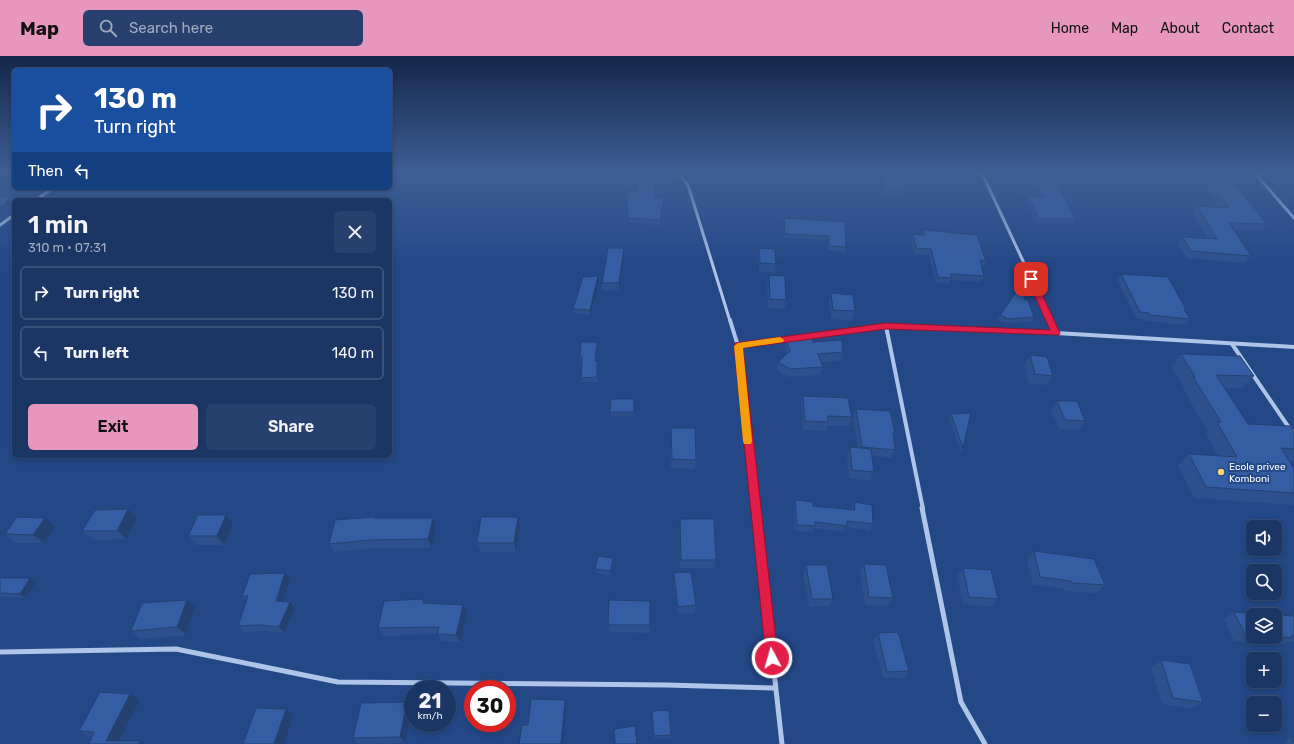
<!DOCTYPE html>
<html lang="en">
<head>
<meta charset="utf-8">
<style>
	body { margin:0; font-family:Rubik,sans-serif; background:#28406d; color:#f1f3f6; height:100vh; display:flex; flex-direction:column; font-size:15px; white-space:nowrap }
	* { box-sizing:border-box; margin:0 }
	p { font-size:13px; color:#a0abbf }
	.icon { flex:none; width:22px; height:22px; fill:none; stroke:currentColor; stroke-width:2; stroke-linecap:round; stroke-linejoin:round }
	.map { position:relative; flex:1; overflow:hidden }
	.details { position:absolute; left:12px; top:142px; width:380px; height:260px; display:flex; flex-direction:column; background:#1b3564; border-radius:6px; box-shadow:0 2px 6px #0003,0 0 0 1px #395078 }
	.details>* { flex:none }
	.hud { position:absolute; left:12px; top:12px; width:380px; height:122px; border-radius:6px; box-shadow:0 2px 6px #0003,0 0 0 1px #395078; background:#1a4fa0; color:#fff; overflow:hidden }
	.fabs { position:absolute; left:1246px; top:464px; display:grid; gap:8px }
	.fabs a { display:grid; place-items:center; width:36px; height:36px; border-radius:6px; background:#1b3564; box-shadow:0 2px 6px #0003,0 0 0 1px #395078; font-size:20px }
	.speed { position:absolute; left:404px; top:624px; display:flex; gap:8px; font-size:20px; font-weight:700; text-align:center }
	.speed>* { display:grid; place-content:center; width:52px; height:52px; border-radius:50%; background:#1b3564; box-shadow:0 2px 6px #0003,0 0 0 1px #395078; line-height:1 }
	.speed small { font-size:10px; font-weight:400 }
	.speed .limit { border:6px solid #d22; background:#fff; color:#111 }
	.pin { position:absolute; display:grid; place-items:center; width:34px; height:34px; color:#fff; margin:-17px; border-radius:8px; box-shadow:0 2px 6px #0006 }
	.me { position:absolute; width:44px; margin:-22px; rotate:354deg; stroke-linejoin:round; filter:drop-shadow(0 0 3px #0008) }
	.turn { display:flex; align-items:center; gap:14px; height:84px; padding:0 16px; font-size:18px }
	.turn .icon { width:52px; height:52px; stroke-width:2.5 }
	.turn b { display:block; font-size:28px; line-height:34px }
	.then { display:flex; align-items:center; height:38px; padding:0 16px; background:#0003; gap:8px; font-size:15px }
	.round { display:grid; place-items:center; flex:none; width:42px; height:42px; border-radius:6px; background:#28406d }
	.overview { display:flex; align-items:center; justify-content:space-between; height:68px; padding:0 16px }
	h1 { font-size:24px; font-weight:600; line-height:30px }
	.primary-button { display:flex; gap:8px; margin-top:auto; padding:8px 16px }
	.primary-button a { flex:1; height:46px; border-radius:6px; background:#e797bd; color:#111; font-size:16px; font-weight:600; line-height:46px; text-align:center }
	.primary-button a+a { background:#28406d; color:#f1f3f6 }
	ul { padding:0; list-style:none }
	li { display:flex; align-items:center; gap:12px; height:54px; margin:0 8px 6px; padding:0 8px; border:2px solid #395078; border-radius:6px }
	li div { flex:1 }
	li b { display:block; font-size:15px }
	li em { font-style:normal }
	header { display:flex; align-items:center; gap:24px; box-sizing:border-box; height:56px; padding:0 20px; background:#e797bd; color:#111 }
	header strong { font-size:19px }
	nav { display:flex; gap:22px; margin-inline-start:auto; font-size:14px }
	.search { width:280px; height:36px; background:#28406d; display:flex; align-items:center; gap:10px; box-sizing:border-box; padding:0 14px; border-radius:6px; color:#a0abbf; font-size:15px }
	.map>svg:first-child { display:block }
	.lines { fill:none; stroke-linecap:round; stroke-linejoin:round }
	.street-far2 { stroke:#aec4e9; stroke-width:3 }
	.street-far1 { stroke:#aec4e9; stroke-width:4 }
	.street { stroke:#aec4e9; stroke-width:5 }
	.wall { fill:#2d508c }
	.shaded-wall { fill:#244172 }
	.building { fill:#345da3; stroke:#244172 }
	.route { fill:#e11d48; stroke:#92132f }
	.slow { fill:#f59e0b }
	.poi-dot { fill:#f3d871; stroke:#244786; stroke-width:1.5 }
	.labels { text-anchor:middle; stroke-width:4; stroke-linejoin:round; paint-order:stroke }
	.poi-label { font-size:10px; fill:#fff; stroke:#244786; text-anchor:start }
</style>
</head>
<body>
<header>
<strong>Map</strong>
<div class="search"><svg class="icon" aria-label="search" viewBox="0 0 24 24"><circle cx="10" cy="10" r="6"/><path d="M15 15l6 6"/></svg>Search here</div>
<nav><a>Home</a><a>Map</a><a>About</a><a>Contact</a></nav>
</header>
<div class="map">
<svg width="1294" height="688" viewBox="0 0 1294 688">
	<rect width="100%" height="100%" fill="#244786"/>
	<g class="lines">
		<g class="street-far2">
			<path d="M677 115 688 129 730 265"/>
			<path d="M981 115 1051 265"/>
			<path d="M1253 115 1294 162"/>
			<path d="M36 144 53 132"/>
			<path d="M0 169 14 159"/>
		</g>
		<g class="street-far1">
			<path d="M730 264 738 290 756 453"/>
			<path d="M1050 264 1056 277"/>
			<path d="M886 270 923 453"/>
			<path d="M1232 288 1294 379"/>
			<path d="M738 290 886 270 1056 277 1294 291"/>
		</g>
		<g class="street">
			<path d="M756 452 782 688"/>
			<path d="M922 452 961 646 985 688"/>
			<path d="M0 596 176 593 338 626 667 629 775 632"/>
		</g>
	</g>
	<g class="wall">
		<path d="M880 115H900L906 132 903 139H884Z"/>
		<path d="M657 119 655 142 664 148 660 169 629 166 627 136H637Z"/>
		<path d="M1032 121 1075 163 1072 168H1037L1026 144 1028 140 1039 141 1030 126Z"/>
		<path d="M1210 126 1267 168 1261 175 1234 174 1251 200 1245 207 1186 202 1178 188 1183 181 1207 182 1192 156 1197 150 1219 152 1206 133Z"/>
		<path d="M784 162 845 166 846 191 845 196 828 194V184L784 182Z"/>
		<path d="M924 174 986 205 984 211H981L984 220 981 226 951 224 949 228 936 227 929 199 914 198 911 184 913 178H922Z"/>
		<path d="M759 192 776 208 775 217 759 216 758 201Z"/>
		<path d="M624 200 619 235 602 234V227Z"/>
		<path d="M1121 218 1186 253 1185 255 1190 263 1185 269 1145 265 1144 263 1136 262 1117 224Z"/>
		<path d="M769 219 786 244 785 253 768 252 767 228Z"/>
		<path d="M599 225 590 259 574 257 573 253Z"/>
		<path d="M831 237 855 255 852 265 831 263 829 247Z"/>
		<path d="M1025 244 1034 261 1032 266 1006 267 997 264 1000 259Z"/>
		<path d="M786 284 813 286 843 296 841 305 821 306 823 311 820 319 788 321 777 315 778 306 787 298 785 293Z"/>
		<path d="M597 286V291L596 305H597L598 326H581V306H580V301Z"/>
		<path d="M1181 298 1254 320 1242 333 1225 332 1248 368 1294 377V403L1291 406 1289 405 1294 413V449L1194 442 1178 410 1189 398 1218 400 1206 378 1208 376 1183 333 1184 332 1171 310Z"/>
		<path d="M1030 299 1053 320 1047 329 1029 327 1024 309Z"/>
		<path d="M803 340 852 361 849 370H827L826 375 803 374 801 349Z"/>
		<path d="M634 343V360H611L610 356Z"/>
		<path d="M1057 345 1085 365 1079 374 1059 373 1051 354Z"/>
		<path d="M856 353 895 376 893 380 895 394 891 402 872 400 874 416 870 425 849 422 847 400 850 391 858 392 853 362Z"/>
		<path d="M951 358 963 392 961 397 949 363Z"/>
		<path d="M671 372 696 404 695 413 671 412Z"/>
		<path d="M795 444 813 450 852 453 854 446 873 468 870 475 846 471 844 476 814 472 813 476 795 475 794 451Z"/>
		<path d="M128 453 137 462 126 483 92 484 82 475Z"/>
		<path d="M375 462H433L436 470 432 492H375L335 496 329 488Z"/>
		<path d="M680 463 716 504 715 512H680Z"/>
		<path d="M233 468 224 489H196L188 480Z"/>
		<path d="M520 470 516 496H480L477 487Z"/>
		<path d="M55 471 44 487H16L5 478Z"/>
		<path d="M1034 495 1105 529 1096 537 1065 535 1064 533 1033 529 1027 503Z"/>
		<path d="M613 502V506L611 519 596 517 595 513Z"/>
		<path d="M864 508 893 542 888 550 865 549 860 516Z"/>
		<path d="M806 509 833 543 830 550 809 551 803 517Z"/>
		<path d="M963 512 998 543 992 551 963 548 957 520Z"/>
		<path d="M674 517 696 549 695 557 678 558 674 525Z"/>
		<path d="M0 522H30L36 526 26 542 0 541Z"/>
		<path d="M290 523 283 546H290L295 552 284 577 265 575 244 576 238 570 247 544 242 540Z"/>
		<path d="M423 543 425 547 467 557 460 586 441 585 438 578 383 580 378 572Z"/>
		<path d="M650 545V577L609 576 608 569Z"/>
		<path d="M195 551 186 579 140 583 131 575Z"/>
		<path d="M1234 556 1253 559V581H1275V559L1290 560 1294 558V586L1283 587 1281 588 1234 585 1224 563Z"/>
		<path d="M878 577 909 615 904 622H883L873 584Z"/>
		<path d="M1161 604 1203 646 1192 653 1162 648 1151 611Z"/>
		<path d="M140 644 120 685H140L146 688H89L92 681H90L79 675Z"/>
		<path d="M407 646 412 653 405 687 359 688 353 682Z"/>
		<path d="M652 658 671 679V682L654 683Z"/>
		<path d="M1292 681H1294V688H1287L1285 684Z"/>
	</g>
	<g class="shaded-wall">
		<path d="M657 119V123L654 147V142Z"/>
		<path d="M10 142 14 147 0 158V151Z"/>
		<path d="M664 143V148L660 169V164Z"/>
		<path d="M624 192V200L619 235V227Z"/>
		<path d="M598 220 599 225 590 259V254Z"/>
		<path d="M597 286V291L595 309V305Z"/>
		<path d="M128 453 137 462 126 483 117 475Z"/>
		<path d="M226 459 233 468 224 489 217 480Z"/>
		<path d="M518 461 520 470 516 496 514 487Z"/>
		<path d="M45 462 55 471 44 487 33 479Z"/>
		<path d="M433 462 436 470 432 492 428 483Z"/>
		<path d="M613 502V506L611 519V515Z"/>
		<path d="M285 517 290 523 281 551 276 545Z"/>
		<path d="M30 522 36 526 26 542 20 538Z"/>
		<path d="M187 544 195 551 186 579 177 571Z"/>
		<path d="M290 546 295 552 284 577 279 571Z"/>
		<path d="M463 549 467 557 460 586 456 579Z"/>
		<path d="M130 638 140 644 118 688 106 685Z"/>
		<path d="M565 644 566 649 563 688H561Z"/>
		<path d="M407 646 412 653 405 687 400 681Z"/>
		<path d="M286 653 293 659 284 688H274Z"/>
		<path d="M140 685 146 688H139Z"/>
	</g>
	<g class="building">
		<path d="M883 115H900L906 132 886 131Z"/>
		<path d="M640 118 657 119 654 142 664 143 660 164 628 162 627 136H637Z"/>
		<path d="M1032 121 1055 122 1075 163H1039L1028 140 1044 141Z"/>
		<path d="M1210 126 1234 128 1267 168 1229 167 1251 200 1191 195 1183 181 1217 183 1197 150 1229 152Z"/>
		<path d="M0 139 10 142 0 151Z"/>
		<path d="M784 162 845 166 846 191 829 190V180L785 178Z"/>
		<path d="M924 174 977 179 986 205 980 204 984 220 951 218 952 222 938 221 931 193 916 192 913 178 924 179Z"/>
		<path d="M608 192H624L619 227H602Z"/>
		<path d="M759 192 775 193 776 208 760 207Z"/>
		<path d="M1121 218 1168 221 1186 253H1184L1190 263 1150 259 1149 257 1140 256Z"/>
		<path d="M769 219 785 220 786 244 770 243Z"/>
		<path d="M598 220 590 254 573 253 583 221Z"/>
		<path d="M1020 231 1025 244H1028L1034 261 1008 263 1000 259Z"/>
		<path d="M831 237 853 239 855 255 833 254Z"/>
		<path d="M811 282 813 286 842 284 843 296 818 298 823 311 790 313 778 306 790 295 786 284Z"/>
		<path d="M581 286H597L595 305H597V321L581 322 582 301H580Z"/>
		<path d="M1181 298 1240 300 1254 320 1216 319 1248 368 1290 370 1294 377V393L1281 392 1294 413V437L1206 431 1189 398 1237 401 1217 366H1221L1193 321H1195Z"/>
		<path d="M1030 299 1047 301 1053 320 1035 318Z"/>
		<path d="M803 340 848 342 852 361 828 360V366L805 365Z"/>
		<path d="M611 343H634V356H610Z"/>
		<path d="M1057 345H1077L1085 365 1065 364Z"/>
		<path d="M856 353 890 355 895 376H893L895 394 862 391Z"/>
		<path d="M971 357 963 392 951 358Z"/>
		<path d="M671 372H695L696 404 672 403Z"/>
		<path d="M850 391 871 393 874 416 852 414Z"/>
		<path d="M795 444 813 446V450L855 454 854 446 872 449 873 468 847 465V470L815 466V470L797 469Z"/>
		<path d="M128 453 117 475H82L95 454Z"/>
		<path d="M198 459H226L217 480H188Z"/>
		<path d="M17 461 45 462 33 479 5 478Z"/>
		<path d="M374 461V462H433L428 483 370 484 329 488 335 464Z"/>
		<path d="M481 461H518L514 487H477Z"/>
		<path d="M680 463H714L716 504H681Z"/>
		<path d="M1034 495 1094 503 1105 529 1072 527 1071 525 1040 521Z"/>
		<path d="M598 500 613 502 611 515 595 513Z"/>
		<path d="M864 508 886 509 893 542 869 541Z"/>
		<path d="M806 509H827L833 543H812Z"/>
		<path d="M963 512 991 514 998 543 969 541Z"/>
		<path d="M691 516 696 549 678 551 674 517Z"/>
		<path d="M285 517 276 545 290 546 279 571 259 569 238 570 248 540H242L250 518Z"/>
		<path d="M0 522H30L20 538 0 537Z"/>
		<path d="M423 543V547L463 549 456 579 437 578 439 571 378 572 384 545Z"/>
		<path d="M187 544 177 571 131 575 142 547Z"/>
		<path d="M609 544 650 545V569H608Z"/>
		<path d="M1234 556 1272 559H1253V579L1245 578Z"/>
		<path d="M1275 559 1294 560V580H1291L1292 582 1275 580Z"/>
		<path d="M898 576 909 615 887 616 878 577Z"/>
		<path d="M1161 604 1190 608 1203 646 1173 642Z"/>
		<path d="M100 636 130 638 106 685H140L139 688H89L94 676 79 675Z"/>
		<path d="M531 643 565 644 561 688H519L522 669H528Z"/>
		<path d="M407 646 400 681 353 682 361 647Z"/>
		<path d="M256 652 286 653 274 688H243Z"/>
		<path d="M669 654 671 679 654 680 652 655Z"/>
		<path d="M635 670 637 688H615L614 673Z"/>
		<path d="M1292 681H1294V686Z"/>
	</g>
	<linearGradient id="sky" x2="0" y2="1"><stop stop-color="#14274a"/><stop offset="0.55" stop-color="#3f5e95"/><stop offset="1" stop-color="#3f5e95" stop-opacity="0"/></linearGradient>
	<rect width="1294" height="211" fill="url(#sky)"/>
	<path class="route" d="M1031 221 1035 223 1060 277 1059 279 886 273 743 292 778 602 776 606 772 607 767 606 766 602 734 290 735 287 886 267 1050 274 1027 223Z"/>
	<path class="slow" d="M780 281 784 284 783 286 743 292 752 385 751 388H744L743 385 734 290 738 287Z"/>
	<circle class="poi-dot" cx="1221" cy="416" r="4"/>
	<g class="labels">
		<g class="poi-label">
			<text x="1229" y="414">Ecole privee<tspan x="1229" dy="12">Komboni</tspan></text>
		</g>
	</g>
</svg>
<div class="fabs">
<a><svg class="icon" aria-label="sound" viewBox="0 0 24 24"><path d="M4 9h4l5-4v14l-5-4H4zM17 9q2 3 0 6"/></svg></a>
<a><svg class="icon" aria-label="search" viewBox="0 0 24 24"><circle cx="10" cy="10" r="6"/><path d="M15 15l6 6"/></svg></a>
<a><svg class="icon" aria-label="layers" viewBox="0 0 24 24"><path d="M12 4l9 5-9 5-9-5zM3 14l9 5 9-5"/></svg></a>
<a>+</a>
<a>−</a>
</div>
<div class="speed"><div>21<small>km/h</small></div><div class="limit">30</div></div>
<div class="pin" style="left:1031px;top:223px;background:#d93025"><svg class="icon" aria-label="arrive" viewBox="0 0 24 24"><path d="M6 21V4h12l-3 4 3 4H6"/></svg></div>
<svg class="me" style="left:772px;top:602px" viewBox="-20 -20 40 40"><circle r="17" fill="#e11d48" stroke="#fff" stroke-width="3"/><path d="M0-11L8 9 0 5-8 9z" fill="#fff"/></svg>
<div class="hud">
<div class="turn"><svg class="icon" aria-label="right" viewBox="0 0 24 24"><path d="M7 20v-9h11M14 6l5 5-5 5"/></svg><div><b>130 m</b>Turn right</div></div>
<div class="then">Then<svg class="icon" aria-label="left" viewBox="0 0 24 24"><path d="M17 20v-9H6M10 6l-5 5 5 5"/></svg></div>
</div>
<section class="details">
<div class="overview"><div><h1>1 min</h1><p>310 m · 07:31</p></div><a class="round"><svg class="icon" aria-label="close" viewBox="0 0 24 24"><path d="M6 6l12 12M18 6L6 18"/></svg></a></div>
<ul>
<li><svg class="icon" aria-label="right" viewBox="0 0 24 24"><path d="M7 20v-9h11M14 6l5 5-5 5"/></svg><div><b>Turn right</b></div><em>130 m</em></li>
<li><svg class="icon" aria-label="left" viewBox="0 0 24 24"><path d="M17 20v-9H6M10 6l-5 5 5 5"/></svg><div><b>Turn left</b></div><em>140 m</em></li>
</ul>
<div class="primary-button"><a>Exit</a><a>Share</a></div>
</section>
</div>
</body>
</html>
